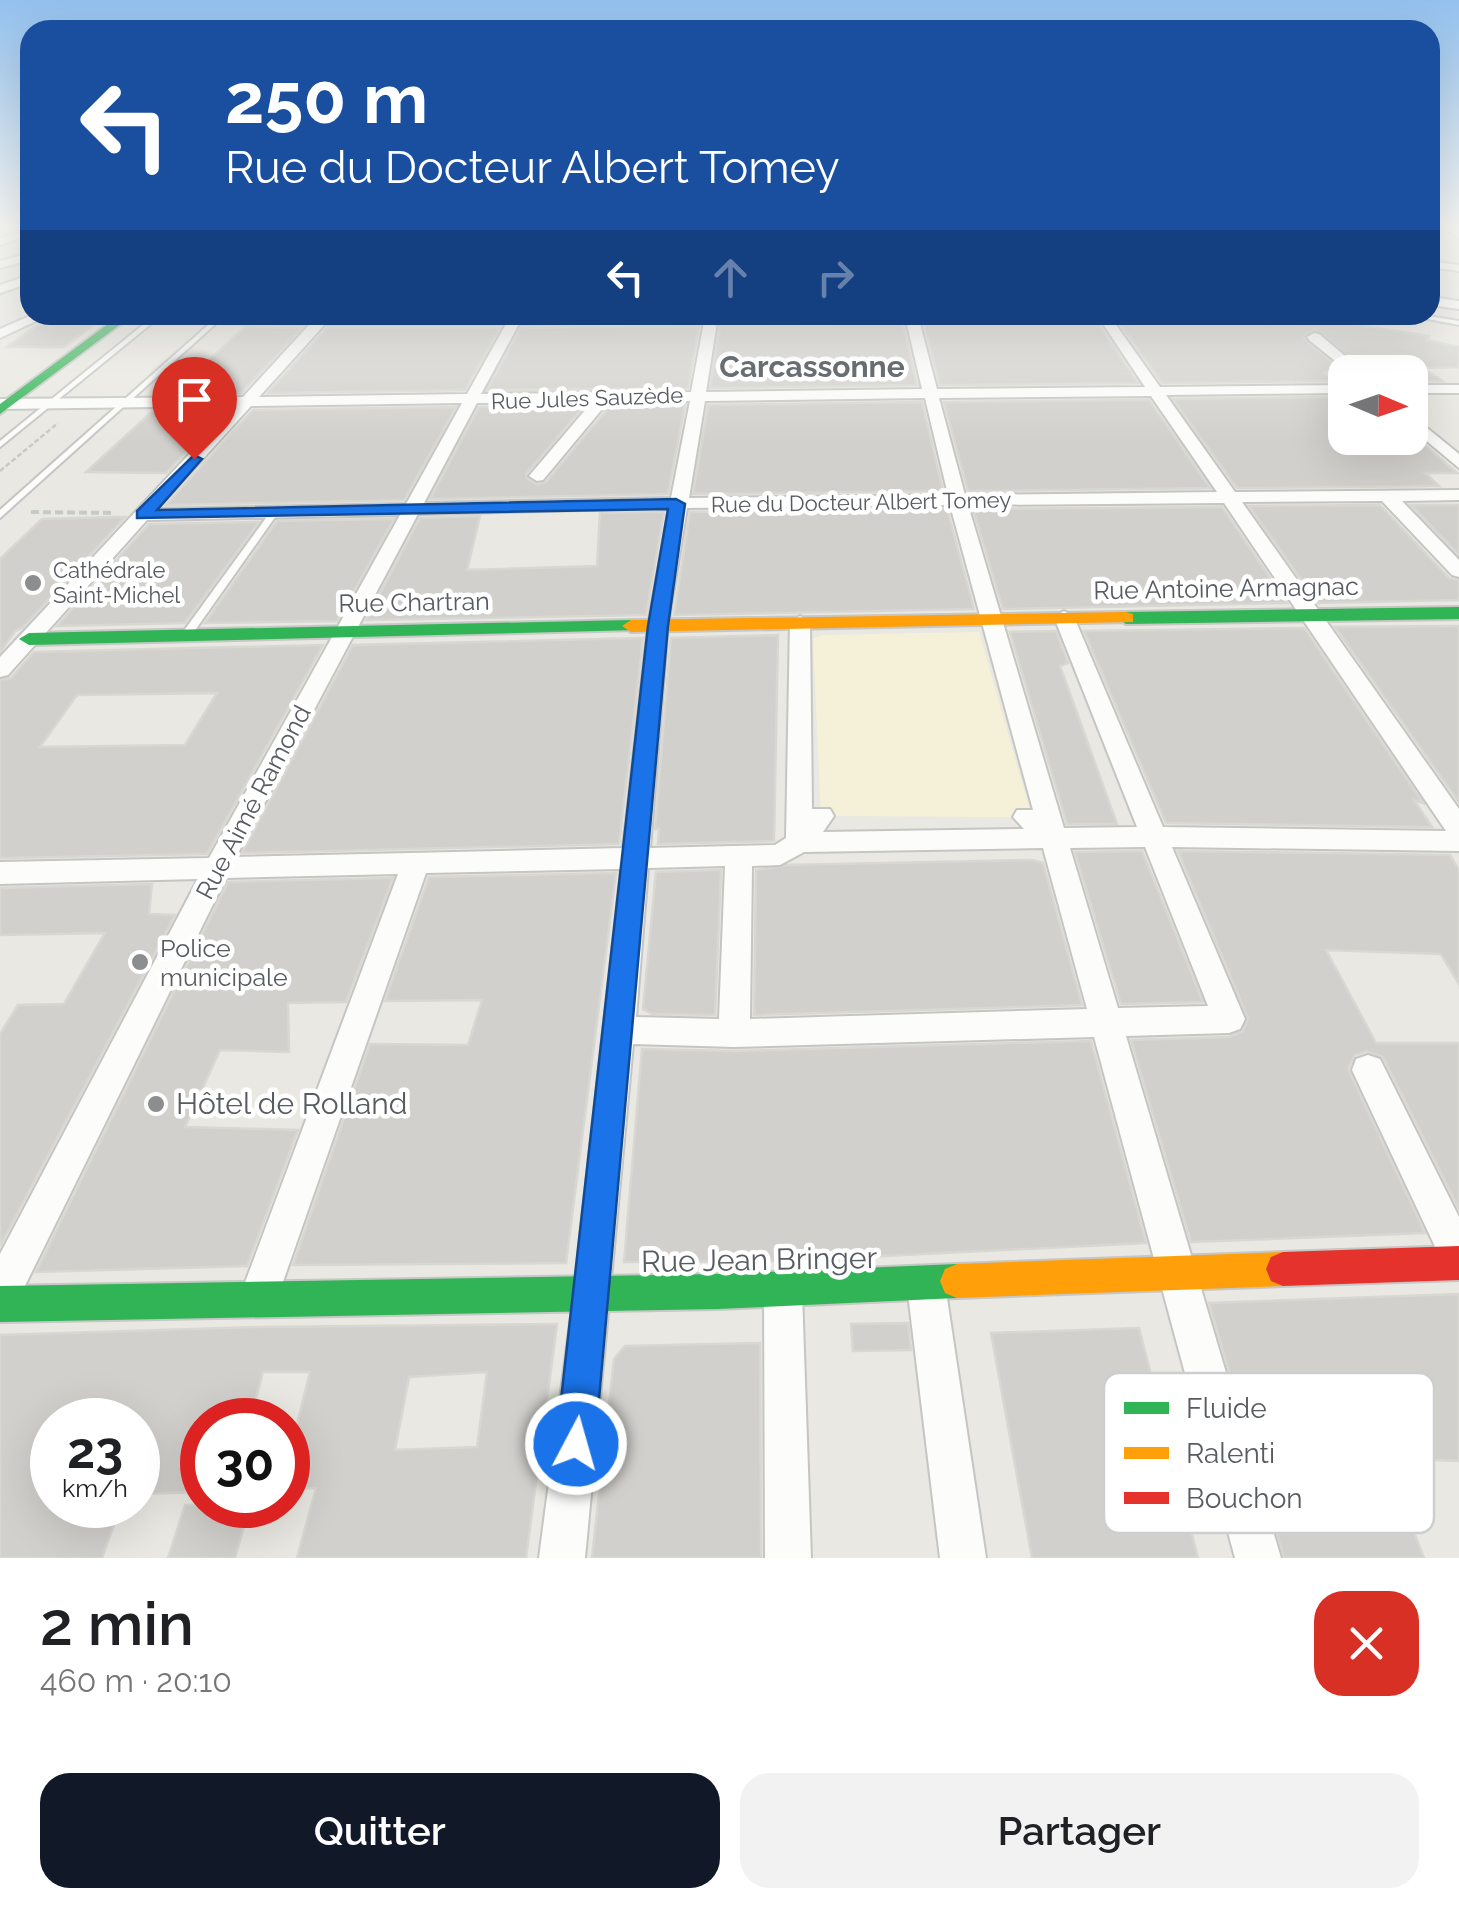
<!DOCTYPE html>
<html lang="fr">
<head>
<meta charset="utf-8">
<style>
	body { margin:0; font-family:Raleway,sans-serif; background:#f2f2f2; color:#202124; height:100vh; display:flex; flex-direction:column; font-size:38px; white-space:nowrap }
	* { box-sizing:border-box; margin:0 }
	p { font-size:32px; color:#757577 }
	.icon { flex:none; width:55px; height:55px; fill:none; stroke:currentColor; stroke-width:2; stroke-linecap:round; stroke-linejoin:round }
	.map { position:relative; height:1558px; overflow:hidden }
	.side { display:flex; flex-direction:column; background:#fff; flex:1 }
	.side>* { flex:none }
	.guide { position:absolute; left:20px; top:20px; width:1420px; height:305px; border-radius:30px; box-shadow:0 10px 40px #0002; background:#1a4fa0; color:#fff; overflow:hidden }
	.needle { width:65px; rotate:92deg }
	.tools { position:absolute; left:1328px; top:355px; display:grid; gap:20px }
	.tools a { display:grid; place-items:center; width:100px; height:100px; border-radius:20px; background:#fff; box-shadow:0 10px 40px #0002; font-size:50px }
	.speed { position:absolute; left:30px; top:1398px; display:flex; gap:20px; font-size:50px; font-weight:700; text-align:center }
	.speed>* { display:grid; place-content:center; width:130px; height:130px; border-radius:50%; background:#fff; box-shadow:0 10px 40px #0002; line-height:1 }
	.speed small { font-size:25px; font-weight:400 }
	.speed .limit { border:15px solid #d22; background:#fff; color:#111 }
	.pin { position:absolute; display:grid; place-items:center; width:85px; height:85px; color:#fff; margin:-102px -42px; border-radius:50% 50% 50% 0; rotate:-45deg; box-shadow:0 0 10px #0007 }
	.pin .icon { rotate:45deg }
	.me { position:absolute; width:110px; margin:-55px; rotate:6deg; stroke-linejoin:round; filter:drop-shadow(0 0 8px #0008) }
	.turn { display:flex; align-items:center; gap:35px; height:210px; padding:0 40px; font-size:45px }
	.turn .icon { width:130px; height:130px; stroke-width:2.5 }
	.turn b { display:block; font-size:70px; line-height:85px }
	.lanes { display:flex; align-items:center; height:95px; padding:0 40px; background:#0003; justify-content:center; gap:50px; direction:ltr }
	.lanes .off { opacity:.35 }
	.round { display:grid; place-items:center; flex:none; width:105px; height:105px; border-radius:30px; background:#f2f2f2 }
	.summary { display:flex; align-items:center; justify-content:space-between; height:170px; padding:0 40px }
	h1 { font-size:60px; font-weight:600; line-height:75px }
	.cta { display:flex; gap:20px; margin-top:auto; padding:20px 40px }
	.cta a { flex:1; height:115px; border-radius:30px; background:#111827; color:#fff; font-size:40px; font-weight:600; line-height:115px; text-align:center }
	.cta a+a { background:#f2f2f2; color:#202124 }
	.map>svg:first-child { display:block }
	.commercial { fill:#f5f1d9 }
	.education { fill:#dad8d0 }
	.building { fill:#d1d0cc; stroke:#d8d7d2; stroke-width:2.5; fill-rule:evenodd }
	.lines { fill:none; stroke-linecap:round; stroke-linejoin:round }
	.lane-casing { stroke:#c5c5c3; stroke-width:4 }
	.street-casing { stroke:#c5c5c3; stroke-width:4 }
	.fast-casing { stroke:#c6c7c6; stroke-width:4 }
	.slow-casing { stroke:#c6c7c6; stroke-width:4 }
	.jam-casing { stroke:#c6c7c6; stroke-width:4 }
	.path-far1 { stroke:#c5cac8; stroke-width:2.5; stroke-dasharray:5 2.5; stroke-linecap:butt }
	.path { stroke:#c5cac8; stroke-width:4; stroke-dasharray:8 4; stroke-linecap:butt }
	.lane { fill:#fcfcfb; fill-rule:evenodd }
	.street { fill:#fcfcfb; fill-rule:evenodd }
	.fast { fill:#30b455; fill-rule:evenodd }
	.slow { fill:#ff9f0a; fill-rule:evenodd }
	.jam { fill:#e5322d; fill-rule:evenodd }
	.route { fill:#1a73e8; stroke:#114b97; stroke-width:2.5 }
	.poi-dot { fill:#8b8d8e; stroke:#fff; stroke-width:4 }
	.labels { text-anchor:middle; stroke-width:9; stroke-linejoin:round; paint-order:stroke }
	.far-street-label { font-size:22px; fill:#585c61; stroke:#fff }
	.far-poi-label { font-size:22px; fill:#585c61; stroke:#fff; text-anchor:start }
	.street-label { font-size:25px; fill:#585c61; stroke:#fff }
	.poi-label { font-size:25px; fill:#585c61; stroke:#fff; text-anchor:start }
	.far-district-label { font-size:30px; font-weight:bold; fill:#696e73; stroke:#fff }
	.near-poi-label { font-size:30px; fill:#585c61; stroke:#fff; text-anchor:start }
	.near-street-label { font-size:30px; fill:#585c61; stroke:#fff }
	.key { fill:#fff; stroke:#cdced0; stroke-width:2.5 }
	.key-label { font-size:28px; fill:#585c61 }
</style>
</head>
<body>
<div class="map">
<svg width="1459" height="1558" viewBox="0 0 1459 1558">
	<rect width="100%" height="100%" fill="#e9e8e2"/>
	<path class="commercial" d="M979 632 1031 814 1026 817 821 816 813 639 822 635Z"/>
	<path class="education" d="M691 364 686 392 478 398 494 368Z"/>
	<g class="building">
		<path d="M52 315H107L64 347H7Z"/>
		<path d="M1070 318H1094L1138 383 940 385 924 324 1062 323Z"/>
		<path d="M1116 318H1131L1139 323H1295L1314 319 1429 336 1427 340 1459 347V367L1423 368 1442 381H1410V372H1367L1315 329 1305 334 1304 339 1344 372H1324L1334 381 1162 383Z"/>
		<path d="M903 324 917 385 710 388 720 326Z"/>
		<path d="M699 326 688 388 487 390 521 328Z"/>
		<path d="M245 327 302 328 241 393 172 394Z"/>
		<path d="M327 328H500L465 390 268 393Z"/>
		<path d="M1329 397 1345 415V438H1417L1457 473H1425L1439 486 1237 488 1173 399Z"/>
		<path d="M1149 400 1210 488 968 491 944 402Z"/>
		<path d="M922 402 943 491 693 494 708 405Z"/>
		<path d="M685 405 668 494 430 499 479 407 584 406 526 474 527 479 538 485 546 482 610 406Z"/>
		<path d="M456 407 404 500 166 505 253 410Z"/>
		<path d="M225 410 166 473 86 472 153 411Z"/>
		<path d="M1380 505 1449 578 1459 580V600L1318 603 1249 506Z"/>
		<path d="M1411 505H1459V555Z"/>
		<path d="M1222 507 1287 603 1003 609 973 509Z"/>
		<path d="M947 509 974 609 674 615 690 512Z"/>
		<path d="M664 512 646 615 366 620 420 518 480 516 467 570 597 566 600 513Z"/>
		<path d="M114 517H125L22 628 15 631 0 652V559L42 519Z"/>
		<path d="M394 519 337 621 205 623 277 521Z"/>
		<path d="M259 522 185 623 57 626 149 524Z"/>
		<path d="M1459 626V802L1335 627Z"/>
		<path d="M1304 628 1423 803 1414 800 1432 827 1166 823 1084 631Z"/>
		<path d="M1056 631 1068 663 1060 666 1117 824H1067L1010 632Z"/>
		<path d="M778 635 774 841 658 844 659 829H655L671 638Z"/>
		<path d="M643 638 619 844 242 853 353 645Z"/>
		<path d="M323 645 207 854 0 858V680L11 678 34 652ZM217 693 185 745 40 747 77 695Z"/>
		<path d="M1142 851 1203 1002 1121 1004 1075 852Z"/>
		<path d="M1178 851 1450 855 1459 870V984L1441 954 1326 950 1376 1043H1459V1209L1383 1057 1367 1051 1355 1055 1348 1069 1425 1233 1191 1242 1131 1040 1229 1037 1243 1031 1248 1018Z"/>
		<path d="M1032 860 1043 863 1082 1005 754 1015 756 870 787 865Z"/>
		<path d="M721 870 715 1015 652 1014 643 1009 656 872Z"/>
		<path d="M616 873 566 1263 293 1265 370 1044 468 1045 482 1000 385 1001 429 877Z"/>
		<path d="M393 878 346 1002 288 1003 289 1052 220 1050 185 1127 298 1130 247 1266 36 1272 228 882Z"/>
		<path d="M152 884 149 914 175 915 0 1246V1034L18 1005 64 1004 105 933 0 935V888Z"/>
		<path d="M1091 1041 1146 1243 783 1261 624 1262 642 1049 734 1051Z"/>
		<path d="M1459 1294V1461L1385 1458 1424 1558H1284L1209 1303Z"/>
		<path d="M908 1323 911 1350 853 1351 851 1324Z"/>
		<path d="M557 1324 526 1558H297L316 1488 288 1489V1431L295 1432 310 1372H263L250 1420H202V1492L138 1494V1420H52V1505H121L102 1558H0V1335L259 1327ZM487 1372 477 1447 395 1450 409 1377Z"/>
		<path d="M1139 1328 1198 1558H1032L991 1333Z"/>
		<path d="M760 1343 761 1558H592L614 1359 625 1346Z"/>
		<path d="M185 1505H250L235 1558H168Z"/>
	</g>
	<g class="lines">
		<defs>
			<g id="lane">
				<path d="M1438 224H1444L1459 234V238Z"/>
				<path d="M155 315H162L0 447V441Z"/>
				<path d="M1407 315H1422L1459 321V325Z"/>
				<path d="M216 318 221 319 0 518V510Z"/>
				<path d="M274 510 278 513 191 636H183V632L271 511Z"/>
			</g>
			<g id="street">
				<path d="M30 229V235L0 245V238Z"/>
				<path d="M30 253V260L0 268V261Z"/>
				<path d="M1430 261 1459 265V271L1430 267Z"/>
				<path d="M30 275V283L0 293V285Z"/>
				<path d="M1430 297 1459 301V309L1430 305Z"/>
				<path d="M32 315H49L0 338V329Z"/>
				<path d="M123 315H1068L1062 319 919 320 937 389 1145 387 1097 315H1109L1160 387 1345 385V393L1166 395 1235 492 1459 490V500L1402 501 1459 560V577L1452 575 1382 501 1242 502 1459 809V851L1172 847 1245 1019 1240 1029 1229 1033 1126 1036 1281 1558H1235L1094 1037 734 1047 633 1044 585 1558H539L574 1293 621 869 426 873 278 1296 273 1310 259 1315 245 1310 240 1296 398 874 226 878 14 1308 0 1313V1254L198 879 0 884V862L209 858 400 515 147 520 8 675 0 677V657L234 406 0 409V399L243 397 310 324 118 322V316ZM906 320 922 389 706 392 717 322ZM704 322 691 392 481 394 519 324ZM325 324H506L467 394 259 397ZM1151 396 1217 492 965 495 939 398ZM925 398 948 495 689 498 705 401ZM690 401 671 498 424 503 477 403 592 402 529 476 537 481 543 480 608 402ZM462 403 406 504 157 509 251 406ZM1224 503 1446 831 1163 827 1074 617 1064 611 1054 617 1137 827 1064 828 968 505ZM950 505 1033 810H1017L1013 817 1024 829 823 832 834 816 830 809H812L810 622 800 616 790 622 786 838 775 845 650 848 668 625 687 508ZM669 508 648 625 623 848 236 857 418 514ZM1145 847 1208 1006 1118 1008 1070 848ZM1043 848 1087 1009 750 1019 752 866 780 865 804 852ZM725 866 719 1019 636 1017 648 868Z"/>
				<path d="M1133 315H1301L1295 319H1139Z"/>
				<path d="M1314 333 1319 334 1364 372H1349L1309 340 1307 337Z"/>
				<rect x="1410" y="385" width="49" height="8"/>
				<path d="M1410 414 1459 454V468L1410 427Z"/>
				<path d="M1368 1055 1380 1059 1459 1217V1276L1446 1270 1352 1070 1356 1059Z"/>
				<path d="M926 1266 940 1271 945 1285 986 1558H940L907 1285 912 1271Z"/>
				<path d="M783 1273 797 1278 802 1292 811 1558H765L764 1292 769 1278Z"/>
			</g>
			<g id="fast">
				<path d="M120 315H133L0 414V404Z"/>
				<path d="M1459 607V619L1126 624 1117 618 1126 612Z"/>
				<path d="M631 620 638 622V630L29 645 19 639 29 633Z"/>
				<path d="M957 1264 969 1269 974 1281 969 1293 957 1298 718 1309 0 1322V1286L718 1274Z"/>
			</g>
			<g id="slow">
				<path d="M1126 612 1133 614V622L631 632 622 626 631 620Z"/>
				<path d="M1283 1252 1295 1257 1300 1269 1295 1281 1283 1286 957 1298 945 1293 940 1281 945 1269 957 1264Z"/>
			</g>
			<path id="jam" d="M1459 1246V1280L1283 1286 1271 1281 1266 1269 1271 1257 1283 1252Z"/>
		</defs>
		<use href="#lane" class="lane-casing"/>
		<use href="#street" class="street-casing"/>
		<use href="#fast" class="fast-casing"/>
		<use href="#slow" class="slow-casing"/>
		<use href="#jam" class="jam-casing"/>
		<g class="path-far1">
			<path d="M1373 315 1397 318"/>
			<path d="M0 471 58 423"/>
		</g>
		<path class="path" d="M31 512 115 513"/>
		<use href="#lane" class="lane"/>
		<use href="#street" class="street"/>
		<use href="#fast" class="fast"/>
		<use href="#slow" class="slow"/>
		<use href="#jam" class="jam"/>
	</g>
	<linearGradient id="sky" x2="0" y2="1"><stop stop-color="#93c1ee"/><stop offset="0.51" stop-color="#f5f5f2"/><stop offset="1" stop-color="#f5f5f2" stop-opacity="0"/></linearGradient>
	<rect width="1459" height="442" fill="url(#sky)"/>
	<path class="route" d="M194 455 202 459 157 510 676 499 685 504 668 626 595 1444 589 1458 576 1464 562 1458 556 1444 648 626 668 509 137 518V511Z"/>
	<g class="poi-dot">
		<circle cx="33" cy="583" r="10"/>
		<circle cx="140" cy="962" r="10"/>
		<circle cx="156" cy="1104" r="10"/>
	</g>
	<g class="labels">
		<g class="far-street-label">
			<text transform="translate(587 398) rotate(-2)" y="8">Rue Jules Sauzède</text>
			<text transform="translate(861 502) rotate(-1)" y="8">Rue du Docteur Albert Tomey</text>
		</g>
		<g class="far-poi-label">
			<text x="53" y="578">Cathédrale<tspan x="53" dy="25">Saint-Michel</tspan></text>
		</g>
		<g class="street-label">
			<text transform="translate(1226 588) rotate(-1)" y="9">Rue Antoine Armagnac</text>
			<text transform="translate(414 602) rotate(-1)" y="9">Rue Chartran</text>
			<text transform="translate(253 802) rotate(-62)" y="9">Rue Aimé Ramond</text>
		</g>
		<g class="poi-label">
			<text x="160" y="957">Police<tspan x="160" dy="29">municipale</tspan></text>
		</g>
		<g class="far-district-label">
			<text x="812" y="377">Carcassonne</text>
		</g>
		<g class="near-poi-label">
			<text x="176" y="1114">Hôtel de Rolland</text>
		</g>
		<g class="near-street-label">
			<text transform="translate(759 1260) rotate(-1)" y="10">Rue Jean Bringer</text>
		</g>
	</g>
	<rect x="1104" y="1373" width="330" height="160" rx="15" class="key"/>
	<rect x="1124" y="1402" width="45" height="12" fill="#30b455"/>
	<rect x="1124" y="1447" width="45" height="12" fill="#ff9f0a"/>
	<rect x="1124" y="1492" width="45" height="12" fill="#e5322d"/>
	<g class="key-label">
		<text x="1186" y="1418">Fluide</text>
		<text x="1186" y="1463">Ralenti</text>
		<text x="1186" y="1508">Bouchon</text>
	</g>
</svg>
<div class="tools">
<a><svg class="needle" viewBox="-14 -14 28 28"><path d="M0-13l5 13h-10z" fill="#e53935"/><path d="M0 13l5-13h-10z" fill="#757577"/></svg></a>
</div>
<div class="speed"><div>23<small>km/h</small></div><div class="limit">30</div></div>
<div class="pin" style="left:194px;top:459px;background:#d93025"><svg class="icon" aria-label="arrive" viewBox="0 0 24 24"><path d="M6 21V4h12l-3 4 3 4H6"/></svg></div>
<svg class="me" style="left:576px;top:1444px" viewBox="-20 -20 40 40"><circle r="17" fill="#1a73e8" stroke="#fff" stroke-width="3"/><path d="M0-11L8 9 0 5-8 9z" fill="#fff"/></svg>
<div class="guide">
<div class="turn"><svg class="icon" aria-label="left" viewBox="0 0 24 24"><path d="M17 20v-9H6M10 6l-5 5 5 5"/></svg><div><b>250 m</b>Rue du Docteur Albert Tomey</div></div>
<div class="lanes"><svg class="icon" aria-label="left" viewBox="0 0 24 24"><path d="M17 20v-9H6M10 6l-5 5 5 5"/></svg><svg class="icon off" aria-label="ahead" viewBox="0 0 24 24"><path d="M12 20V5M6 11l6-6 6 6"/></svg><svg class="icon off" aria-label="right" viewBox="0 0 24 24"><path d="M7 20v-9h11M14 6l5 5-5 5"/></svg></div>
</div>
</div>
<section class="side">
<div class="summary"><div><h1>2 min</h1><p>460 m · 20:10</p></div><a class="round" style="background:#d93025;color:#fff"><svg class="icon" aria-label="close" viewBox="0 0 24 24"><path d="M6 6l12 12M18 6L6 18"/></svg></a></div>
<div class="cta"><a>Quitter</a><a>Partager</a></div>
</section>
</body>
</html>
